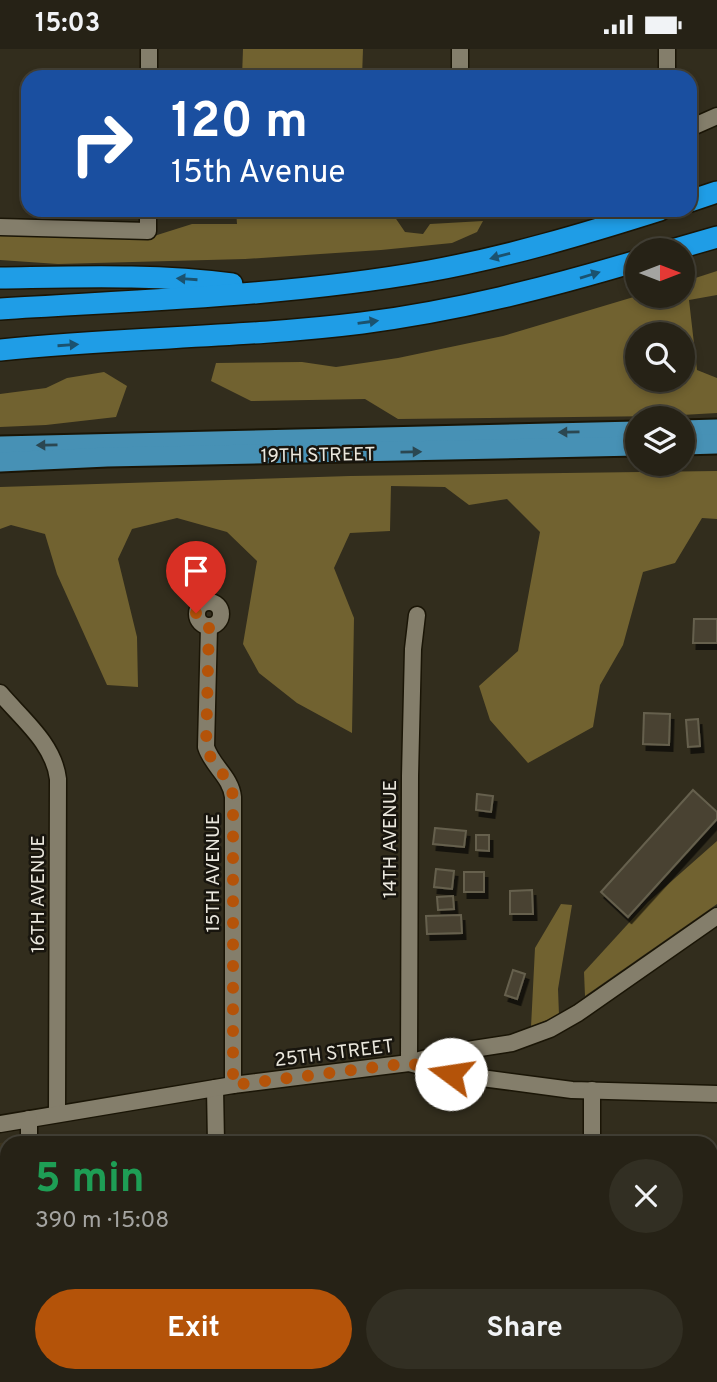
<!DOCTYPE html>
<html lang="en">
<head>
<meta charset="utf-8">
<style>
	body { margin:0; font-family:Overpass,sans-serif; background:#322f23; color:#f1f3f6; height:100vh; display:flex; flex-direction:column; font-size:26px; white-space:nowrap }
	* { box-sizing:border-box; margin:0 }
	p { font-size:23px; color:#a4a4a1 }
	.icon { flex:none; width:38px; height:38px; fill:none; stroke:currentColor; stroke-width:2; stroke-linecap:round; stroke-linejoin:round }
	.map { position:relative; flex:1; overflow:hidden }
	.side { position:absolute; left:0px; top:1087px; width:718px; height:247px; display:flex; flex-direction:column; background:#262216; border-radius:21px 21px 0 0; box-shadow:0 4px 10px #0003,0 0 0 2px #423f35 }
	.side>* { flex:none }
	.banner { position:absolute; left:21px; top:21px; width:676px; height:147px; border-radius:21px; box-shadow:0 4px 10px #0003,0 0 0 2px #423f35; background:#1a4fa0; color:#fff; overflow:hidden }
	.needle { width:46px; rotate:90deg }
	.tools { position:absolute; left:625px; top:189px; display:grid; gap:14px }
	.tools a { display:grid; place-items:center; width:70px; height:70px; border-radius:50%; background:#262216; box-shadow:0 4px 10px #0003,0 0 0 2px #423f35; font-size:35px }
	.pin { position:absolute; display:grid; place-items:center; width:60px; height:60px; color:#fff; margin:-72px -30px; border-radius:50% 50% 50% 0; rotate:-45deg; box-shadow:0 0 7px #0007 }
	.pin .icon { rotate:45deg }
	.me { position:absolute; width:77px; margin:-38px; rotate:284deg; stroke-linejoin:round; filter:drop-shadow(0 0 5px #0008) }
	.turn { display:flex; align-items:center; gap:24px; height:147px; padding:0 35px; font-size:32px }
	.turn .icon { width:91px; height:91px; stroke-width:2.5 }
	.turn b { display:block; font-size:49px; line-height:60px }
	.round { display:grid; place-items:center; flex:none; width:74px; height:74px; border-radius:37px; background:#322f23 }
	.overview { display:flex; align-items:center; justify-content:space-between; height:119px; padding:0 35px }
	h1 { font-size:42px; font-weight:700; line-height:52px; color:#1e9e55 }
	.action { display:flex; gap:14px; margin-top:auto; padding:14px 35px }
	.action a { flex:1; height:80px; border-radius:42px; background:#b45309; color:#fff; font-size:28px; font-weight:700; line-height:80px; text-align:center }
	.action a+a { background:#322f23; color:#f1f3f6 }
	.status { display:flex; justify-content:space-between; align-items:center; height:49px; padding:0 35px; background:#262216; direction:ltr }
	.status svg { height:19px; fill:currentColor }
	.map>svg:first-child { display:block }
	.built { fill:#3d351e }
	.forest { fill:#716230; fill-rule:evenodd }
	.building { fill:#484332; stroke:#66604e; stroke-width:2; filter:url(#shadow) }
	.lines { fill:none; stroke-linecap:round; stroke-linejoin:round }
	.minor-casing { stroke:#1a1506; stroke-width:19 }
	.major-casing { stroke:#1a1506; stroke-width:23 }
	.highway-casing { stroke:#1a1506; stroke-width:24 }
	.minor { stroke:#847e6b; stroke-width:16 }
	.major { stroke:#4791b5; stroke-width:19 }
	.highway { stroke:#1f9de6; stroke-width:21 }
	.oneway { fill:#1b526f }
	.oneway2 { fill:#2b4751 }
	.route { stroke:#b45309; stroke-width:12; stroke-dasharray:0 21.6 }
	.labels { text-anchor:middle; stroke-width:5; stroke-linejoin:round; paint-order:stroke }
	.street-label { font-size:19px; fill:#eae7dd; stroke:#18150e }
</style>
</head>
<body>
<div class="status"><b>15:03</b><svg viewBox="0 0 49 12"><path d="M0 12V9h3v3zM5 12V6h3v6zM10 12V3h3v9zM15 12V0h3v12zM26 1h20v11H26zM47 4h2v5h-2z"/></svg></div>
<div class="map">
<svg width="717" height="1333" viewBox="0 0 717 1333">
	<defs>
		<filter id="shadow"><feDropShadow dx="3.5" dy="6" stdDeviation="0" flood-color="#0009"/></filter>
	</defs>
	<rect width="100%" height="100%" fill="#322d1d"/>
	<path class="built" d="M15 1091V1094H7V1238H0V1094Z"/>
	<g class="forest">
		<path d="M243 0H363L362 28H242Z"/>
		<path d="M236 161H390L405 183 423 185 430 175 483 172 477 183 452 194 381 201 245 210 58 215 0 211V183L154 187 192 175H237Z"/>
		<path d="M717 222V246L689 251 697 321 717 329V364L664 367 398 370 365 350 251 352 211 332 216 314 302 313 336 318 398 309 503 287 637 247H682L683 233ZM682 285V331H637V285Z"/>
		<path d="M104 323 127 337 116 368 46 376 0 378V345L46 339 67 329Z"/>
		<path d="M717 422V470L702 469 675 514 643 523 623 596 600 636 593 678 528 714 490 671 479 637 518 602 540 483 507 450 469 456 445 438 391 437 390 482 350 484 334 519 354 569 352 684 297 654 259 624 243 595 257 512 227 483 177 469 132 480 118 510 137 588 138 638 107 636 57 525 45 485 11 476 0 480V438L350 427Z"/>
		<path d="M717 792V855L585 947 584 923 648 853Z"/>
		<path d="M561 855 572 856 558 940 559 966 531 978 535 899Z"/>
	</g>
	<g class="building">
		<path d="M694 570H717V594H693Z"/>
		<path d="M644 664 670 665 669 696 643 695Z"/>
		<path d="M698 670 700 697 688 698 686 671Z"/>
		<path d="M693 741 717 763V770L628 868 601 843Z"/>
		<path d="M477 745 493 747 491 763 476 761Z"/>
		<path d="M435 779 466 782 464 798 433 795Z"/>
		<path d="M476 786H489V802L476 801Z"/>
		<path d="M436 820 454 822 452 840 434 838Z"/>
		<rect x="464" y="823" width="20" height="20"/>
		<path d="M532 841 533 865H510V842Z"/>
		<path d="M453 847 454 860 438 861 437 848Z"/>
		<path d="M461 866 462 884 427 885 426 867Z"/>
		<path d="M513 921 525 925 517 950 505 946Z"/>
	</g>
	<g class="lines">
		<defs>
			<g id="minor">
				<path d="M667 0V28"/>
				<path d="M149 28V0"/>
				<path d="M460 28V0"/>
				<path d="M690 79 717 67"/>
				<path d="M0 178 148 182V161"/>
				<circle cx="209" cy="565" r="12"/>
				<path d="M417 566 413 600 410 727 409 1014 441 1005 512 994 550 980 578 964 717 867"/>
				<path d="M209 578 206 698C212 717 231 728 233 748V1036"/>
				<path d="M0 644C22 670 54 695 58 730L57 1065"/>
				<path d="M215 1039 216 1094"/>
				<path d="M0 1075 233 1036 409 1014 451 1025 572 1041 717 1045"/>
				<path d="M29 1094V1070"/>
				<path d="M592 1094V1041"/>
				<path d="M710 1237H717"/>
				<path d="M28 1326V1333"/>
				<path d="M215 1333V1326"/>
				<path d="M402 1333V1326"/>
				<path d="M591 1333V1326"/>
			</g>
			<g id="major">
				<path d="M682 381 717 380"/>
				<path d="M682 396 717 395"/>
				<path d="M0 397 637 382"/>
				<path d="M0 413 107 408 637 397"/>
			</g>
			<g id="highway">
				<path d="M690 152 717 143"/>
				<path d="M672 201 717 188"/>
				<path d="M0 229C77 228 155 225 232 235"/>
				<path d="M0 260C143 251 288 247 429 222 507 208 584 185 660 161"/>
				<path d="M0 301C120 288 242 289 362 274 456 262 546 239 637 212"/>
			</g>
		</defs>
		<use href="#minor" class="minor-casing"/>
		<use href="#major" class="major-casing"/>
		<use href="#highway" class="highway-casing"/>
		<use href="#minor" class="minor"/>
		<use href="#major" class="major"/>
		<use href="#highway" class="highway"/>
	</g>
	<defs><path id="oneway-solid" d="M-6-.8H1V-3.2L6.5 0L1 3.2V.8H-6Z" transform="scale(1.75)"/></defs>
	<g class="oneway">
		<use href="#oneway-solid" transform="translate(500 207) rotate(165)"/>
		<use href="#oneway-solid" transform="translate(590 226) rotate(-17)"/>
		<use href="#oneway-solid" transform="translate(187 230) rotate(-176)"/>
		<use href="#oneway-solid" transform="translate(368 273) rotate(-8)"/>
		<use href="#oneway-solid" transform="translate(68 296) rotate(-4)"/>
	</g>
	<g class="oneway2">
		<use href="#oneway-solid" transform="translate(569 383) rotate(179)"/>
		<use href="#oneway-solid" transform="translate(47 396) rotate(179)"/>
		<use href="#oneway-solid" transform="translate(411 403) rotate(-1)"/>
	</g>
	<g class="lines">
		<path class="route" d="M196 564 199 573 209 578 206 698C212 717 231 728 233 748V1036L409 1014 451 1025"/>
	</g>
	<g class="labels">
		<g class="street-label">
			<text transform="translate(318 405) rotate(-1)" y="7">19TH STREET</text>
			<text transform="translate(389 790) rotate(-90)" y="7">14TH AVENUE</text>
			<text transform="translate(212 824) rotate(-90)" y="7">15TH AVENUE</text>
			<text transform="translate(37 845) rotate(-90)" y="7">16TH AVENUE</text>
			<text transform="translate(334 1003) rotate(-7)" y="7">25TH STREET</text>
		</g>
	</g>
</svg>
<div class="tools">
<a><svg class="needle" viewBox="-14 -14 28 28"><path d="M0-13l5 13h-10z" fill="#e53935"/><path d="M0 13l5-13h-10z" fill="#a4a4a1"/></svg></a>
<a><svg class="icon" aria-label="search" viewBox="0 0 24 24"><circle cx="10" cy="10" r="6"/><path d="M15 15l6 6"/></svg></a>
<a><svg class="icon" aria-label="layers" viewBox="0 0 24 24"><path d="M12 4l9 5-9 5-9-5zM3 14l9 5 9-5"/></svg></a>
</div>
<div class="pin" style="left:196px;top:564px;background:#d93025"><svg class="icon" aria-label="arrive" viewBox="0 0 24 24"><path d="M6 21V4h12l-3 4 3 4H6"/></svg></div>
<svg class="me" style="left:451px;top:1025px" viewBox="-20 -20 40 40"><circle r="19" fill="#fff"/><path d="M0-13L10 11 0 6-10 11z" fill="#b45309"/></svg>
<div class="banner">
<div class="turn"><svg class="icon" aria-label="right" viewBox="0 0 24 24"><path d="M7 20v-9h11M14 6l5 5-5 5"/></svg><div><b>120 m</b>15th Avenue</div></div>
</div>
<section class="side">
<div class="overview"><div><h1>5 min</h1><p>390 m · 15:08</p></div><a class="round"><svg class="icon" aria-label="close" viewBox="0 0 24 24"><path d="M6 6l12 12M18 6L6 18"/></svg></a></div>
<div class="action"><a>Exit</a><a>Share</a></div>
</section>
</div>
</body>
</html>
